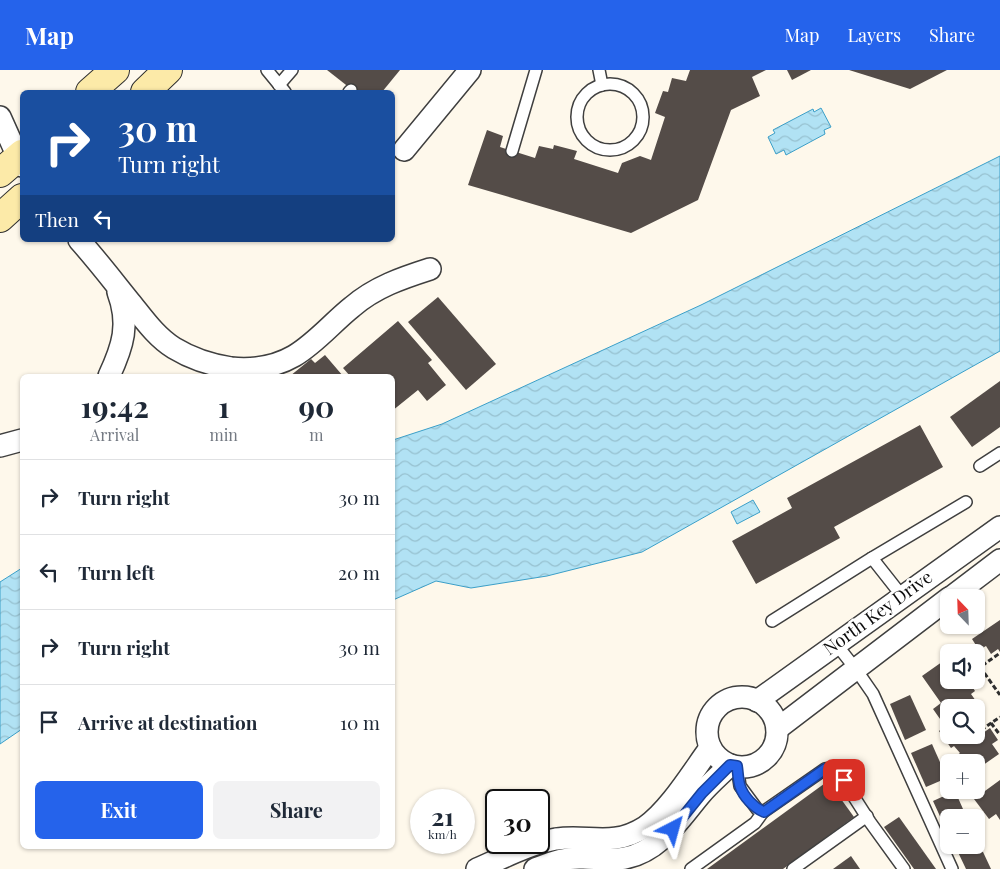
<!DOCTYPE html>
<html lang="en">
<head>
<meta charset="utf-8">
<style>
	body { margin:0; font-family:"Playfair Display",serif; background:#f2f2f3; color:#1f2937; height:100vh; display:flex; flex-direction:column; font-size:19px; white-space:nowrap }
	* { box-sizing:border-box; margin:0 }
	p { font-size:16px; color:#747a83 }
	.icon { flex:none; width:28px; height:28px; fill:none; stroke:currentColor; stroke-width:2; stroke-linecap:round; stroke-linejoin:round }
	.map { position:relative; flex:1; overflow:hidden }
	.details { position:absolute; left:20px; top:304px; width:375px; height:475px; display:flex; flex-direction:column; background:#fff; border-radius:8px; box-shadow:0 1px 4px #0004 }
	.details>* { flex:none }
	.top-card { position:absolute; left:20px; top:20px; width:375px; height:152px; border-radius:8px; box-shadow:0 1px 4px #0004; background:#1a4fa0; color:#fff; overflow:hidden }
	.needle { width:32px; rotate:337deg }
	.tools { position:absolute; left:940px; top:519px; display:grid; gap:10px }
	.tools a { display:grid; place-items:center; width:45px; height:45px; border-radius:8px; background:#fff; box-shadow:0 1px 4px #0004; font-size:25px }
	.speed { position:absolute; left:410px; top:719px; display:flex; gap:10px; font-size:25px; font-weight:700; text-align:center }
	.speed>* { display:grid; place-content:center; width:65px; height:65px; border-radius:50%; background:#fff; box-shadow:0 1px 4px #0004; line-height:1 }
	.speed small { font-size:12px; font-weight:400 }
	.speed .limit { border:2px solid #111; border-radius:8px; background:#fff; color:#111 }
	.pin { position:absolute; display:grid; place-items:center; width:42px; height:42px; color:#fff; margin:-21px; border-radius:10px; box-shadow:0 2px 8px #0006 }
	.me { position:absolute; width:55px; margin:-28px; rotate:39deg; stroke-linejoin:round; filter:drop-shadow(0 0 4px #0008) }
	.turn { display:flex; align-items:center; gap:18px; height:105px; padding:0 15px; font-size:22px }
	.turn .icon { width:65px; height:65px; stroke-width:2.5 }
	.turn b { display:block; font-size:35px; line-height:42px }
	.then { display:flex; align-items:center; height:48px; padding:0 15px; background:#0003; gap:10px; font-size:19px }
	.eta { display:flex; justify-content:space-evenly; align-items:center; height:85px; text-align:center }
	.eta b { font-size:30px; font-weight:700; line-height:35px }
	.cta { display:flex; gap:10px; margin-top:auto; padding:10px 15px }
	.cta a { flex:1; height:58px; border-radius:8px; background:#2563eb; color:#fff; font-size:20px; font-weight:700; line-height:58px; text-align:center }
	.cta a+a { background:#f2f2f3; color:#1f2937 }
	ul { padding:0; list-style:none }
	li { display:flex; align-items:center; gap:15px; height:75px; padding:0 15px; border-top:1px solid #e0e1e3 }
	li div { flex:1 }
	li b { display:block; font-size:19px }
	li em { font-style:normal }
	header { display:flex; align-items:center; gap:30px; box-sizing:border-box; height:70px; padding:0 25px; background:#2563eb; color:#fff }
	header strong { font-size:24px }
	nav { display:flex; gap:28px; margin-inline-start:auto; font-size:18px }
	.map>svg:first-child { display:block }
	.water { fill:url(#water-waves); stroke:#3b9fc8 }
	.building { fill:#544c48; fill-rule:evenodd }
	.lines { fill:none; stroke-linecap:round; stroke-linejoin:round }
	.service-casing { stroke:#3f3f3f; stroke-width:14 }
	.minor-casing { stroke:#3f3f3f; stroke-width:24 }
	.secondary-casing { stroke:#2e2e2e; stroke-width:30 }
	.path { stroke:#2e2e2e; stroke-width:3; stroke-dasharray:5 2.5; stroke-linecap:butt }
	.service { stroke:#fff; stroke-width:11 }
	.minor { stroke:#fff; stroke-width:21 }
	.secondary { stroke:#fceaa8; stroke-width:28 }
	.route-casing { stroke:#184099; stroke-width:12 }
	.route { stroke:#2563eb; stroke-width:9 }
	.labels { text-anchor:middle; stroke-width:5; stroke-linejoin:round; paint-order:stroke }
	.street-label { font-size:18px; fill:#0c0c0c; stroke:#fff }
</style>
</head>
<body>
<header>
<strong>Map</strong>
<nav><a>Map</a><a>Layers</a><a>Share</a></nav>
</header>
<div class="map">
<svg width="1000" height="799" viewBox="0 0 1000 799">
	<defs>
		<pattern id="water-waves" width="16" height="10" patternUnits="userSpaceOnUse" patternTransform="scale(1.25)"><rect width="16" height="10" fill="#b1e2f4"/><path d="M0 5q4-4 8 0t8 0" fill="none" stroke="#97c1d0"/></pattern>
	</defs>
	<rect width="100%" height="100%" fill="#fef8eb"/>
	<g class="water">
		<path d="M821 38 831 57 824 60 825 64 786 85 784 80 776 84 768 67 775 63 773 60 813 39 814 42Z"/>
		<path d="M1000 86V281L642 482 547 506 471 518 436 511 393 530V370L442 354 701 235Z"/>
		<path d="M753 430 760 442 737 454 731 442Z"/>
		<path d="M22 498V659L0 674V512Z"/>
	</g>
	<g class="building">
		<path d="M327 0H400L382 22H355Z"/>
		<path d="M690 0H766L752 7 760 26 731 40 698 130 631 163 468 115 487 60 503 66 500 77 535 88 539 76 553 79 554 75 577 81 574 89 618 103 622 93 640 86 651 90 665 47 655 43 663 21 668 22 672 8 686 11Z"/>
		<path d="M787 0H811L792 10Z"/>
		<path d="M849 0H947L910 19Z"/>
		<path d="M438 227 496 294 466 320 408 252Z"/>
		<path d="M398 251 432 290 428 293 446 315 427 331 418 320 392 341V306H350L343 298Z"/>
		<path d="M325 285 343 306H290L311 289 315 293Z"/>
		<path d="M1000 311V357L972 377 950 347Z"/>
		<path d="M920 355 943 397 834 457 840 468 756 514 732 471 792 438 787 428Z"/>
		<path d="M1000 550V582L998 579 991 584 986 576 979 580 972 569Z"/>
		<path d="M949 587V610H958L961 615 968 610 975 621 971 624 983 641 977 646 983 654 979 657 983 663 990 658 998 670 992 674 999 684 976 700V692H951L950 691 960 683 954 676 951 678 939 661 945 656 933 639 941 633 922 606ZM949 638H976V665H949Z"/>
		<path d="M910 625 926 660 905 670 890 634Z"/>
		<path d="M932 674 947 708 926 717 911 683Z"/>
		<path d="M1000 710V750L996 744 989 749 974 729Z"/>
		<path d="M828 711 854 747 783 799H707Z"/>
		<path d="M955 721 967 748H949V766L933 731Z"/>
		<path d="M899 747 936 799H914L884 757Z"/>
		<path d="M976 767 991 799H966L956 778 963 775H976Z"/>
		<path d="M851 786 860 799H833Z"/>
	</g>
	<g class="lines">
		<defs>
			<g id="service">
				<path d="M267 0 285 22"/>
				<path d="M599 0 602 15"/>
				<circle cx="610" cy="47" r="33"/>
				<path d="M279 15 292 0"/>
				<path d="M349 22 351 20"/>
				<path d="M512 81 536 0"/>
				<path d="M980 396 1000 383"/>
				<path d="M872 488 902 526"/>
				<path d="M772 551 872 488 966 432"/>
				<path d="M836 574 855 598 873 624 952 799"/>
				<path d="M737 696 740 716 757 739 763 742 825 699 832 698 838 702 870 752 904 799"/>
				<path d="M691 799 755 753 763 742"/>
				<path d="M793 799 867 746"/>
			</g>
			<g id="minor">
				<path d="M0 47 22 96"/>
				<path d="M404 80 470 0"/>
				<path d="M79 170C97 190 113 211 130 232 143 248 156 267 174 278 192 289 211 295 231 298 252 300 275 297 294 286 316 273 333 252 352 237 375 217 402 208 430 199"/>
				<path d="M109 306C123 276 130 254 118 222"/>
				<path d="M0 376 22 370"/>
				<path d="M950 528 1000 490"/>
				<circle cx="742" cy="662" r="35"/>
				<path d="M757 631 1000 457"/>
				<path d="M777 659 949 528"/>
				<path d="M477 799C503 788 528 774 556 769 589 764 612 778 645 757 669 741 693 701 710 678"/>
				<path d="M535 799C551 793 565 787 583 788 597 788 611 791 625 788 660 781 679 750 700 725 709 714 720 705 730 695"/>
			</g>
			<g id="secondary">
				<path d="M90 22 115 0"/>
				<path d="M145 22 168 0"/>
				<path d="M0 103 22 84"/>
				<path d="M0 148 22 128"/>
			</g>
		</defs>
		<use href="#service" class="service-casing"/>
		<use href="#minor" class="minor-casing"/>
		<use href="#secondary" class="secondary-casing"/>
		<g class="path">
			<path d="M980 597 1000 625"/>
			<path d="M976 600 1000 583"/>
			<path d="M959 612 962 610"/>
			<path d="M991 653 1000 665"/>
			<path d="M981 660 1000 647"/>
		</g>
		<use href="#service" class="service"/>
		<use href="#minor" class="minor"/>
		<use href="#secondary" class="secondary"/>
	</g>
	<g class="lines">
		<defs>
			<path id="route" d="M673 759 702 723 730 695 737 696C738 702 738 710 740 716 743 726 754 738 764 742L825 699C835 698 839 702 844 710"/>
		</defs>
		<use href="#route" class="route-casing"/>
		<use href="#route" class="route"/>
	</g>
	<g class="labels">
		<g class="street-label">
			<text transform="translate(878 543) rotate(-36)" y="6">North Key Drive</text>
		</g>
	</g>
</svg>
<div class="tools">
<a><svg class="needle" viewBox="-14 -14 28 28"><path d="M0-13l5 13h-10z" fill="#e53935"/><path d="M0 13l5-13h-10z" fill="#747a83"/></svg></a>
<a><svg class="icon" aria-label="sound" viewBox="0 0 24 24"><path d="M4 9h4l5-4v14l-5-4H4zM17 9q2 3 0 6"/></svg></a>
<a><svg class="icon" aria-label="search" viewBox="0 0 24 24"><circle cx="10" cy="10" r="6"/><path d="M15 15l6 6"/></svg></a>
<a>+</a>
<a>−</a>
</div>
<div class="speed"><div>21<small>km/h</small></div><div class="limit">30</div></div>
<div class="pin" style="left:844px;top:710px;background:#d93025"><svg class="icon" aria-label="arrive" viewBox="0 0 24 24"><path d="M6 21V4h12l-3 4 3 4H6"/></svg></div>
<svg class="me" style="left:673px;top:759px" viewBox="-20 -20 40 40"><path d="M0-17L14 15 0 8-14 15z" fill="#2563eb" stroke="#fff" stroke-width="4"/></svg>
<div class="top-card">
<div class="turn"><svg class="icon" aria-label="right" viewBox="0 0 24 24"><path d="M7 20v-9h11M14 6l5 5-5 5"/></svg><div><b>30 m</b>Turn right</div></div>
<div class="then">Then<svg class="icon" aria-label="left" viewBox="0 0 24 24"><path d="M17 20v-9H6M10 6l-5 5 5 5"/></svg></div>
</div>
<section class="details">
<div class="eta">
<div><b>19:42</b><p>Arrival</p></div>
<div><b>1</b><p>min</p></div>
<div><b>90</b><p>m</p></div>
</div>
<ul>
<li><svg class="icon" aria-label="right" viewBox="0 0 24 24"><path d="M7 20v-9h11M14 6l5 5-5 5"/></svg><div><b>Turn right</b></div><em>30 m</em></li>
<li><svg class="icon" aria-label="left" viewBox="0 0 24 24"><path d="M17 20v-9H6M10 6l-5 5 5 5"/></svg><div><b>Turn left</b></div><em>20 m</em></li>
<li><svg class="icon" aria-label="right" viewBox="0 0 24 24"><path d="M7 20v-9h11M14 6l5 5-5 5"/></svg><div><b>Turn right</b></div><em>30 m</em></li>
<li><svg class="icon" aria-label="arrive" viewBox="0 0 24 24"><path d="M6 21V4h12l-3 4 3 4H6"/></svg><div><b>Arrive at destination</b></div><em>10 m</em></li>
</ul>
<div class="cta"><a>Exit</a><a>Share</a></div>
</section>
</div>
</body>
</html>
